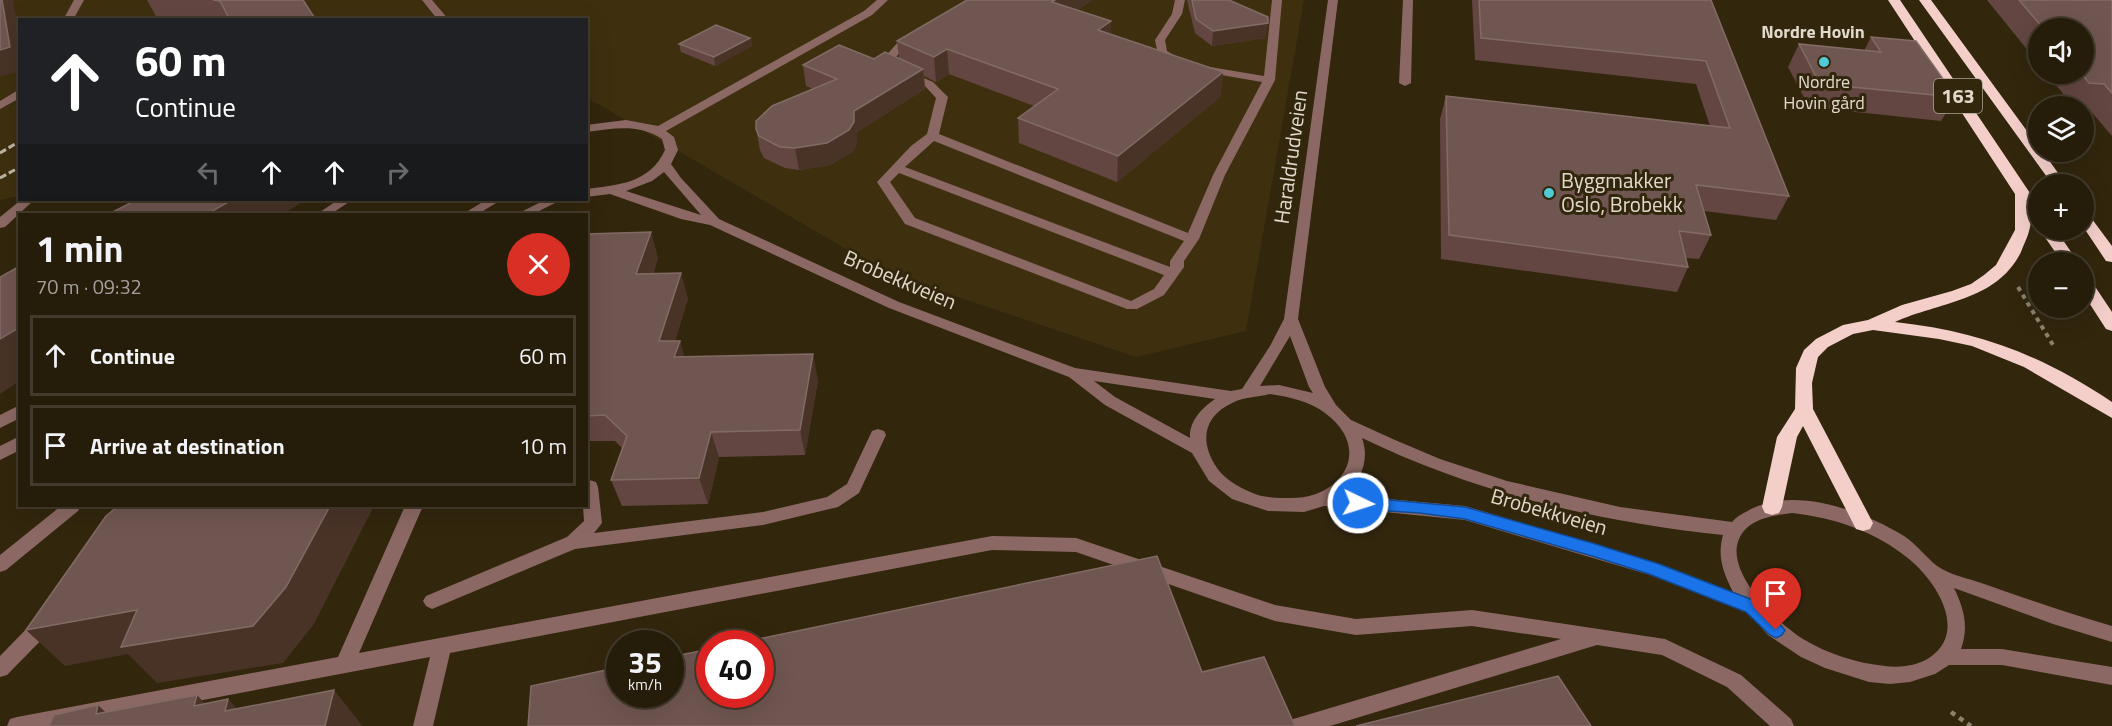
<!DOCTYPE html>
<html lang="en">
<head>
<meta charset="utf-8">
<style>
	body { margin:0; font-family:"Titillium Web",sans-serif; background:#322918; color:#f1f3f6; height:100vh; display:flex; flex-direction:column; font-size:22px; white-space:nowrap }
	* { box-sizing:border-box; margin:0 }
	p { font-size:20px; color:#a4a19c }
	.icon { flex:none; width:33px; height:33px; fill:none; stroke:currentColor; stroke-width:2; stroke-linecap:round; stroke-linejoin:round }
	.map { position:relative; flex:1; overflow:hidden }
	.details { position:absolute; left:18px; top:213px; width:570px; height:294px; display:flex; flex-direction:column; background:#261c0a; border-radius:0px; box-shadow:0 6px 24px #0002,0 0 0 2px #423a2b }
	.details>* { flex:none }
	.guide { position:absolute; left:18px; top:18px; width:570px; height:183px; border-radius:0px; box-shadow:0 6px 24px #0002,0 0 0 2px #423a2b; background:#202124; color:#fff; overflow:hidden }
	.tools { position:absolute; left:2028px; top:18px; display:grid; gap:12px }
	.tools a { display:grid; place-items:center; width:66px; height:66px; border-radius:50%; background:#261c0a; box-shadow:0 6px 24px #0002,0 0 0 2px #423a2b; font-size:30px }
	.speed { position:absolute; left:606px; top:630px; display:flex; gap:12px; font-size:30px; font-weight:700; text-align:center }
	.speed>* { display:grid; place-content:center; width:78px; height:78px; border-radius:50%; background:#261c0a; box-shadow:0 6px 24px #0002,0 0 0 2px #423a2b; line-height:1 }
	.speed small { font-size:15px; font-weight:400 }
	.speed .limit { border:9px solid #d22; background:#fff; color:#111 }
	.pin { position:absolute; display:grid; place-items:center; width:51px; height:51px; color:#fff; margin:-62px -26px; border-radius:50% 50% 50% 0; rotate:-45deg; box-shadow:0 0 6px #0007 }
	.pin .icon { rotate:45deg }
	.me { position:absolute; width:66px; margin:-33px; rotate:94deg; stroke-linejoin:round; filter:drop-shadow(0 0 4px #0008) }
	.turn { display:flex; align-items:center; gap:21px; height:126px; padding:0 18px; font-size:27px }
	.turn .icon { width:78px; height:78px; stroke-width:2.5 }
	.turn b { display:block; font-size:42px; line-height:51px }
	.lanes { display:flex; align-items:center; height:57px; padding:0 18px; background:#0003; justify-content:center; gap:30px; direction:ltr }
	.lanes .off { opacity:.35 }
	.round { display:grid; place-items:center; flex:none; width:63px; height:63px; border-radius:32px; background:#322918 }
	.headline { display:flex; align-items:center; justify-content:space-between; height:102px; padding:0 18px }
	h1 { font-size:36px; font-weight:700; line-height:45px }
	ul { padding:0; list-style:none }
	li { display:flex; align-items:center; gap:18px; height:81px; margin:0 12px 9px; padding:0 6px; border:3px solid #423a2b; border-radius:0px }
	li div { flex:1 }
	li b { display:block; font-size:22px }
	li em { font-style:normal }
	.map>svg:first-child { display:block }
	.built { fill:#3e300f }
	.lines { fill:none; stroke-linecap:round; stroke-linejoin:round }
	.path-far1 { stroke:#8c836f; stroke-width:4; stroke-dasharray:4.5 4.5; stroke-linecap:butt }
	.path { stroke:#8c836f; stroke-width:4.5; stroke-dasharray:5 5; stroke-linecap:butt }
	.minor { fill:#8b6863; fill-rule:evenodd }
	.highway { fill:#f4cfca; fill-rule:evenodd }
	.rail { stroke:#beb6a5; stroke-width:3; stroke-dasharray:7 3; stroke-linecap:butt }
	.wall { fill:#634642 }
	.shaded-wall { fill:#493327 }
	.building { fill:#705651; stroke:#826b64; stroke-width:1.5 }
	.route { fill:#1a73e8; stroke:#114b97; stroke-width:1.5 }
	.poi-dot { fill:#52cbd9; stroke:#32260d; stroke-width:2 }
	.labels { text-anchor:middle; stroke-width:6; stroke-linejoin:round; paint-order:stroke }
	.far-neighbourhood-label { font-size:18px; font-weight:bold; fill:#e1dacb; stroke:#32260d }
	.far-poi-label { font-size:18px; fill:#e1dacb; stroke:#32260d }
	.shield { fill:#32260d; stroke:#aca492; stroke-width:1.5 }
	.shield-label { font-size:20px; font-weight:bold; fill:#e1dacb }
	.street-label { font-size:21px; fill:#e1dacb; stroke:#32260d }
	.poi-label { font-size:21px; fill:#e1dacb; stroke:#32260d; text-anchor:start }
</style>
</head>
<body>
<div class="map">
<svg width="2112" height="726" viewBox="0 0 2112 726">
	<rect width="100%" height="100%" fill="#32260d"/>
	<path class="built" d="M0 0H1304L1246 331 1136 357 887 273 600 105 587 99 586 20H20L19 196 0 200Z"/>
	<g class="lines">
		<path class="path-far1" d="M2018 287 2053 345"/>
		<path class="path" d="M1951 712 1971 726"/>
		<g class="minor">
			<path d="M74 0H84L73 20H63Z"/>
			<path d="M422 0H432L449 20H438Z"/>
			<path d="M877 0H888L872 15 666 131 674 137 678 150 671 164 681 178 719 219 899 302 1075 368 1231 391 1242 389 1270 346 1284 319 1328 0H1338L1298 319 1325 387 1336 405 1351 420 1395 440 1440 459 1507 481 1620 507 1732 522C1737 516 1744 513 1751 509 1797 486 1863 511 1904 536 1918 545 1929 562 1942 569 1956 577 1975 580 1990 586 2030 600 2071 614 2112 626V642L2053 624 1954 588C1964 609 1969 626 1961 649H2002L2112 667V685L2002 665H1949L1935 674 1910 682 1890 684 1869 682 1825 668 1801 657 1768 635 1748 613 1650 575 1465 520 1324 506 1304 512 1268 511 1232 499 1209 481 1192 453 1105 405 1069 377 889 308 710 225 681 219 610 194 586 197V189C619 185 650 183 665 150L662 139C637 123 614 129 586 132V125L626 120 658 126 864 11ZM664 172 701 215 626 191 652 181ZM1290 336 1309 387 1313 393 1279 385 1260 386ZM1094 381 1215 399C1202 408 1189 421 1190 438L1115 397ZM1270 394C1290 397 1309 401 1325 413 1374 449 1342 499 1290 498 1279 498 1269 498 1258 495 1244 490 1226 481 1217 468 1199 441 1203 416 1234 402 1245 397 1259 397 1270 394ZM1362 438C1476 493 1598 522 1723 535 1717 556 1723 572 1733 592L1654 562 1465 506 1344 495C1361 481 1370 460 1362 438ZM1792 513C1835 518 1875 531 1909 559 1936 581 1969 632 1929 658 1916 666 1899 668 1885 666 1856 663 1828 654 1803 639 1776 622 1709 559 1749 526 1761 517 1777 515 1792 513Z"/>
			<path d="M1175 0H1185L1182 14 1165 40 1167 51 1183 61 1178 64 1158 55 1155 40 1172 14Z"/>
			<path d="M1272 0H1282L1275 80 1225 175 1199 239 1184 261V267L1164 295 1137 309H1127L905 224 877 182 911 146 927 134 936 98 925 86 883 67V59L899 41 913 35 918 38 907 45 893 60V65L933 82 948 97 939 134 1188 233 1213 175 1262 82 1204 72 1199 69 1204 66 1264 76ZM934 141 1184 241 1170 261V267L905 167ZM899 173 1164 275 1154 289 1131 301 915 218 890 182Z"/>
			<path d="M1403 0H1413L1411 83 1405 86 1399 83Z"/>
			<path d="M20 89V98L0 109V101Z"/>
			<path d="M21 200H34L5 227 0 228V217Z"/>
			<path d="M338 200H352L331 214H317Z"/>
			<path d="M486 200H501L478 214H463Z"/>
			<path d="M545 200H561L533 214H517Z"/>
			<path d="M20 405V418L0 428V415Z"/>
			<path d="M878 429 884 431 886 435 859 493 838 507 763 525 575 549 432 609 426 606 423 601 426 596 567 537 584 521 583 506H586V479L596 482 598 487 602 523 594 533 763 512 827 497 847 484 872 431Z"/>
			<path d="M20 436V450L0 460V446Z"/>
			<path d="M61 506H81L78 511 6 570 0 572V555Z"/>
			<path d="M405 506H423L359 653 992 536 1076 538 1275 605 1356 619 1472 610 1665 639 1741 675 1791 719 1794 726H1770L1727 687 1662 655 1597 645 1330 726H1290L1293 719 1300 717 1561 639 1472 626 1356 635 1275 621 1076 552 992 550 450 653 433 726H413L430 657 65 726H7L10 719 17 717 338 657Z"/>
			<path d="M46 614 53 616 55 622 53 628 7 675 0 677V656L39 616Z"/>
		</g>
		<g class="highway">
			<path d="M1888 0H1900L2038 205V221L2031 217C2031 231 2026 239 2021 252 1997 301 1939 302 1895 322 1978 331 2042 355 2112 402V418L2024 367 1972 346 1939 339 1873 330 1853 334 1828 347 1818 357 1812 383 1813 409 1873 523 1870 529 1863 531 1856 529 1803 426 1797 437 1782 507 1779 513 1772 515 1765 513 1762 507 1777 437 1795 409 1796 368 1804 350 1816 339 1843 325 1868 320 1902 305 1952 291 1971 284 1984 275 1996 265 2015 230V194Z"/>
			<path d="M1919 0H1931L2038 146V152H2043L2066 184H2052Z"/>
			<path d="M2084 213 2089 215 2112 246V262L2106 261 2084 228Z"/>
			<path d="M2040 230H2056L2078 262H2062Z"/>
			<path d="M2084 278 2090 279 2112 312V331L2106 329 2084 295Z"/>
		</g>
		<g class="rail">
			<path d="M0 153 20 141"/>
			<path d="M0 178 20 167"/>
		</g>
	</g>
	<g class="wall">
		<path d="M147 0H303L316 20H174L156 16Z"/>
		<path d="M967 0H1092L1077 10 1111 21V35L1223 72 1220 97 1117 182 1019 143 1018 118 1034 106 949 74 936 82 924 76 925 89 857 132V143L852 152 830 165 799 170 785 168 764 158 760 150 756 129 814 89 806 86 803 65 874 59 899 58 897 41Z"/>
		<path d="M1187 0H1229L1266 38 1212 46 1195 33Z"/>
		<path d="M1472 0H1711L1789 196 1776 220 1704 211 1711 235 1699 259 1686 258 1688 267 1677 292 1441 259 1440 119 1446 96 1710 126 1696 84 1475 60Z"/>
		<path d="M1987 0H2112V136L2088 108 2073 106 2047 74H2084V28H2038V63Z"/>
		<path d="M1871 37 1956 97 1941 121 1809 107 1788 67 1799 44 1864 51Z"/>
		<path d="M750 38 752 46 715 66 681 52 679 44Z"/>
		<path d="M586 234 658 257 653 274 688 298 675 341H680L684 357 818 380 805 455 719 457 708 504 622 506 611 480 622 448 615 441H586Z"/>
	</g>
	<g class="shaded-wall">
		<path d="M2 0H13L20 37V72L0 76V50Z"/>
		<path d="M1055 0H1092L1052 26V2Z"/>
		<path d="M1111 21V46L1098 30Z"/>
		<path d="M1268 23 1266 38 1212 46 1213 31Z"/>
		<path d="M750 38 752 46 715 66 714 57Z"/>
		<path d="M947 49 949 74 936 82 934 57Z"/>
		<path d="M923 69 925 89 857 132V143L852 152 830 165 799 170 795 148Z"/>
		<path d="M1223 72 1220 97 1117 182 1118 156Z"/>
		<path d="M232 200H306L283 214H207Z"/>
		<path d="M651 232 658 257 644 299 636 274Z"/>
		<path d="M681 273 688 298 667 367 659 341Z"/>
		<path d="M20 327V381L0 394V339Z"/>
		<path d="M680 341 687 366 674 357Z"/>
		<path d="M813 354 818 380 805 455 800 430Z"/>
		<path d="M711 432 719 457 708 504 699 478Z"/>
		<path d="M330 506H374L314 624 283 663 157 683 128 654 65 666 26 630Z"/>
		<path d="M334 690 362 725V726H325Z"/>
		<path d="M197 695 226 726 194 706Z"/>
		<path d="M228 699 253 726 225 711Z"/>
		<path d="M98 705 120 726 96 714Z"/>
	</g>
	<g class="building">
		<path d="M0 0H2L10 47 0 50Z"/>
		<path d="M213 0H303L316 20H230L220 1Z"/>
		<path d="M967 0H1055L1052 2 1111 21 1098 30 1223 72 1118 156 1018 118 1058 89 947 49 934 57 897 41Z"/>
		<path d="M1192 0H1229L1268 17V23L1213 31 1196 19Z"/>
		<path d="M1479 0H1711L1789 196 1696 185 1711 235 1679 231 1688 267 1449 235 1446 96 1730 128 1706 61 1481 38Z"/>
		<path d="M2019 0H2112V93L2104 84 2089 83 2082 74H2084V28H2043Z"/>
		<path d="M716 25 750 38 714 57 679 44Z"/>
		<path d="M1871 37 1916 41 1956 97 1820 84 1799 44 1881 52Z"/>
		<path d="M839 45 874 59 885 52 923 69 854 111V122L849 130 827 143 795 148 780 147 759 136 756 129V121L772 106 837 79 803 65Z"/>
		<path d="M136 200H232L207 214H109Z"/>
		<path d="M651 232 636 274 681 273 659 341H680L674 357 813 354 800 430 711 432 699 478 611 480 627 436 605 415 586 416V234Z"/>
		<path d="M20 266V327L0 339V277Z"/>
		<path d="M118 506H330L286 587 253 626 121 647 137 610 26 630 106 516Z"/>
		<path d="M1157 556 1202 672 1264 657 1295 726H528L531 686 620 667V694H670V657L710 649V694H760V644H734Z"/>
		<path d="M1558 676 1591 726H1356Z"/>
		<path d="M334 690 325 726H49L54 715 98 705 96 714 197 695 194 706 228 699 225 711Z"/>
	</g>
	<path class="route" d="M1358 497 1465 507 1592 543 1659 564 1758 602 1785 630 1782 635 1776 638 1770 635 1746 612 1649 574 1592 556 1465 519 1419 513 1358 509 1352 507 1350 503 1352 499Z"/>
	<g class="poi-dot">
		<circle cx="1824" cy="62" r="6"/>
		<circle cx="1549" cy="193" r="6"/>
	</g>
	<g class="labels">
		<g class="far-neighbourhood-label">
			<text x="1813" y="38">Nordre Hovin</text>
		</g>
		<g class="far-poi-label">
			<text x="1824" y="88">Nordre<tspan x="1824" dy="21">Hovin gård</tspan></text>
		</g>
		<rect class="shield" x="1934" y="79" width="48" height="34" rx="4.5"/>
		<g class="shield-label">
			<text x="1958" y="103">163</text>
		</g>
		<g class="street-label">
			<text transform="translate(1291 157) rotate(-82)" y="7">Haraldrudveien</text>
			<text transform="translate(900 280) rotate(23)" y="7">Brobekkveien</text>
			<text transform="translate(1549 512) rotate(16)" y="7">Brobekkveien</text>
		</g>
		<g class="poi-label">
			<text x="1561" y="188">Byggmakker<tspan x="1561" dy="24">Oslo, Brobekk</tspan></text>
		</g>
	</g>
</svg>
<div class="tools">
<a><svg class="icon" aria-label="sound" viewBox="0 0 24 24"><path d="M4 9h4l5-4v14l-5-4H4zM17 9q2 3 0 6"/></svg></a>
<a><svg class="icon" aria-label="layers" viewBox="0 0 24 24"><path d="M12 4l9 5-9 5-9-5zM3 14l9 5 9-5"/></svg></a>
<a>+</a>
<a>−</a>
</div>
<div class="speed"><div>35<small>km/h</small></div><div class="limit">40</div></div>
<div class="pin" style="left:1776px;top:630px;background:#d93025"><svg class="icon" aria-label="arrive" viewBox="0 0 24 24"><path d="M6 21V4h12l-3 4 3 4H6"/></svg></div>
<svg class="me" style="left:1358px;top:503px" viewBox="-20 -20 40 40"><circle r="17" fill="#1a73e8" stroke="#fff" stroke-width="3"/><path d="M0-11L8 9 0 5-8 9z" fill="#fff"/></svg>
<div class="guide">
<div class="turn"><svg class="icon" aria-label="ahead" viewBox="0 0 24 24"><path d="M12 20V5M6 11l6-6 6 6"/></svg><div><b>60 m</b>Continue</div></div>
<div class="lanes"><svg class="icon off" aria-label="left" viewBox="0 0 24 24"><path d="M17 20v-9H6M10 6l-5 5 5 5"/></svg><svg class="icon" aria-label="ahead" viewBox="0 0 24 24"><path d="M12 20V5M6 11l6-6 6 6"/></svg><svg class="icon" aria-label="ahead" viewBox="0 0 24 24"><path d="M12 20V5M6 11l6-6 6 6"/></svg><svg class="icon off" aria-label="right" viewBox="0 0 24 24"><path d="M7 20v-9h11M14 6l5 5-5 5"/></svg></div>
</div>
<section class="details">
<div class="headline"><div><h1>1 min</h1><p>70 m · 09:32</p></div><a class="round" style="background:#d93025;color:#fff"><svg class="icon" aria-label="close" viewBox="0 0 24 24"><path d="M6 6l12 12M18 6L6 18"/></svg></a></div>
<ul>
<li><svg class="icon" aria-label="ahead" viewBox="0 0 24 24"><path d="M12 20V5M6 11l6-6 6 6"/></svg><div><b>Continue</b></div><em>60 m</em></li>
<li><svg class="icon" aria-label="arrive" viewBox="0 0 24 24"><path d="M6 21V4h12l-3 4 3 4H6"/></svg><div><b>Arrive at destination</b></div><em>10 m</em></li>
</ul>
</section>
</div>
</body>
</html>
